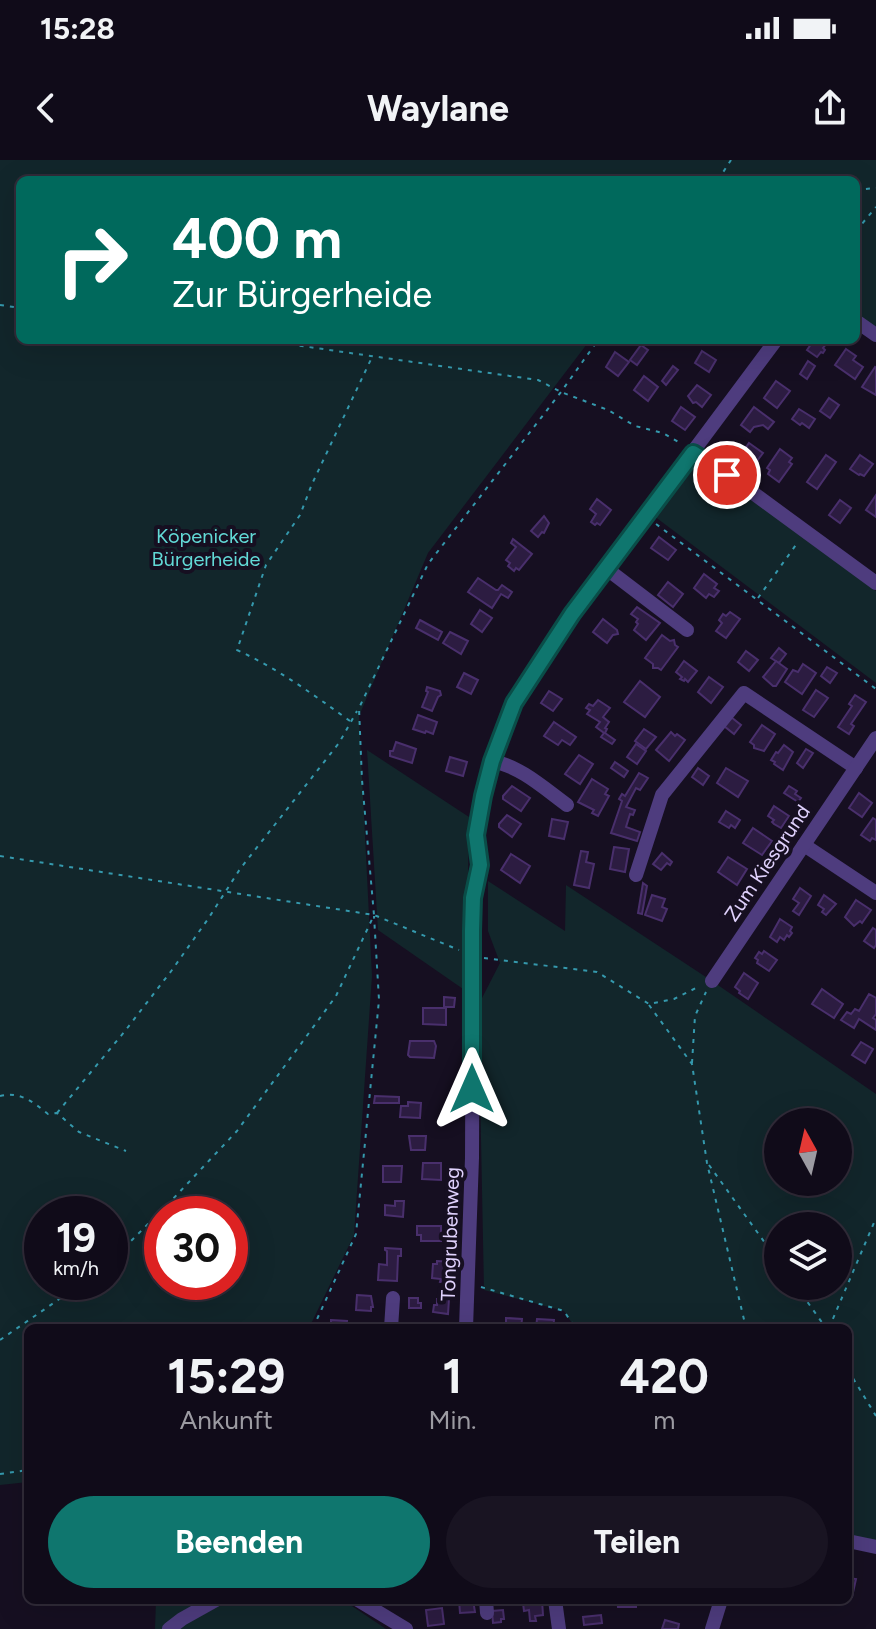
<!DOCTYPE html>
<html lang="de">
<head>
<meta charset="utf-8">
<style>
	body { margin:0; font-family:Figtree,sans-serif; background:#191422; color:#f1f3f6; height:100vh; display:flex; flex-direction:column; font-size:30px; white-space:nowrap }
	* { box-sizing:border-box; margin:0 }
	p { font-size:26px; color:#9c9ba2 }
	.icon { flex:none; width:44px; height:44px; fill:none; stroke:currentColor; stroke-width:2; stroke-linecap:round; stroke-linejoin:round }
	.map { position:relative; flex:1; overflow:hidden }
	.panel { position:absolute; left:24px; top:1164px; width:828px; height:280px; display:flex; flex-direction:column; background:#100b19; border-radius:12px; box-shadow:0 8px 32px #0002,0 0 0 2px #302b38 }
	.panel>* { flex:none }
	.top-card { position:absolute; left:16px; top:16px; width:844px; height:168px; border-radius:12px; box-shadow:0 8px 32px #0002,0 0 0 2px #302b38; background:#00695c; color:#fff; overflow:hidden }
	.needle { width:52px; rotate:352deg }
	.controls { position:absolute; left:764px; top:948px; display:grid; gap:16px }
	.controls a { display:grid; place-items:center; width:88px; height:88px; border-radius:50%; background:#100b19; box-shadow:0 8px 32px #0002,0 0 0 2px #302b38; font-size:40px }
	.speed { position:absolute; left:24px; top:1036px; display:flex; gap:16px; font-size:40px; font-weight:700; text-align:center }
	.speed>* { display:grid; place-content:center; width:104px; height:104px; border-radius:50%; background:#100b19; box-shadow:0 8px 32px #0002,0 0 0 2px #302b38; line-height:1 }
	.speed small { font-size:20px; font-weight:400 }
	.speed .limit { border:12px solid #d22; background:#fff; color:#111 }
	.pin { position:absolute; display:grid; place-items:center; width:68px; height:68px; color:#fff; margin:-34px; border:4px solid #fff; border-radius:50%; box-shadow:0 2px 8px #0007 }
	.me { position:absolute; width:88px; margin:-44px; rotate:0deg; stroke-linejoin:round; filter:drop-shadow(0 0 6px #0008) }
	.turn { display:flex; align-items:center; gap:28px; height:168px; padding:0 24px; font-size:36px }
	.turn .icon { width:104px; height:104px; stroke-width:2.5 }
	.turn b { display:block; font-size:56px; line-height:68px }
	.eta { display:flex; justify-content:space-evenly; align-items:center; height:136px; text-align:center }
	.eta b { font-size:48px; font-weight:700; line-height:56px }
	.button { display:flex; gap:16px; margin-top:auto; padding:16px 24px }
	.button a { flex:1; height:92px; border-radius:48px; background:#0f766e; color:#fff; font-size:32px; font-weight:700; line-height:92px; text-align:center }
	.button a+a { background:#191422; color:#f1f3f6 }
	.status { display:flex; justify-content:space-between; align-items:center; height:56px; padding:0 40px; background:#100b19; direction:ltr }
	.status svg { height:22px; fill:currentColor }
	header { display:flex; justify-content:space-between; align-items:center; height:104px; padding:0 24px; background:#100b19; font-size:36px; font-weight:700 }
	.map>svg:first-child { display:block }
	.green { fill:#12262b; fill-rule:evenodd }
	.building { fill:#2c1c41; stroke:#492f6c; stroke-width:2 }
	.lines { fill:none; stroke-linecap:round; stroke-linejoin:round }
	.path { stroke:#3599ad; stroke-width:2; stroke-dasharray:4 6; stroke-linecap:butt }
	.minor { stroke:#4e3c7e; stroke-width:14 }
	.route-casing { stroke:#0a4d48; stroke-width:20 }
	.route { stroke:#0f766e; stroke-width:14 }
	.labels { text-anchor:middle; stroke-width:8; stroke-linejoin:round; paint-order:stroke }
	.park-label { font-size:20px; fill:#62d9d6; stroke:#160f21 }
	.street-label { font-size:20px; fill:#e0d2fd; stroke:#160f21 }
</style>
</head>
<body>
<div class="status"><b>15:28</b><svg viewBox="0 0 49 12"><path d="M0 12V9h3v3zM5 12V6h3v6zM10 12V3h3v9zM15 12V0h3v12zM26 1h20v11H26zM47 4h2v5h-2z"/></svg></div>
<header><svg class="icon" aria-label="back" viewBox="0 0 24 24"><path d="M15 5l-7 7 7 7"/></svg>Waylane<svg class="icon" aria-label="share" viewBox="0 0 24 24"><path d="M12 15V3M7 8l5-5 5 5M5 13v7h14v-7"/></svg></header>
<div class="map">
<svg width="876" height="1469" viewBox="0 0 876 1469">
	<rect width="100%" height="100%" fill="#160f21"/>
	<g class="green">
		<path d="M0 0H876V168L856 154V20H20V180H590L428 393 359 556 372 816 354 1075 309 1168H28V1322L0 1325ZM42 1054H110V1122H42ZM162 1054H230V1122H162Z"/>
		<path d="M700 306 749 337 876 431V523L650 353 689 308Z"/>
		<path d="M367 590 469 657 466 831 378 770Z"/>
		<path d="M488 721 565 771 566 725 712 821 876 934V1388L848 1381V1168H575L564 1151 484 1130 480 929 481 840 500 803 488 771ZM778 962H838V1022H778ZM778 1066H838V1126H778Z"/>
		<path d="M156 1440H343L386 1469H155Z"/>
	</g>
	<g class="building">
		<path d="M814 180H822L827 183 823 188 825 190 823 193 821 192 817 197 807 190Z"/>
		<path d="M641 185 648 190 637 205 630 200Z"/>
		<path d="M846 189 856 196 853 200 863 207 855 219 835 205Z"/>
		<path d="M702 191 716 200 709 212 695 203Z"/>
		<path d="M615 192 629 202 618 216 606 207Z"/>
		<path d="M808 201 815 206 807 219 800 214Z"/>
		<path d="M673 206 678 210 666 225 662 221Z"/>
		<path d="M875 207 876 208V235L862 227Z"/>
		<path d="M644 216 658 227 648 241 634 230Z"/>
		<path d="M776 221 790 231 777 248 764 238Z"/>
		<path d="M697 225 711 235 702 247 696 242 693 243 688 236Z"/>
		<path d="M829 238 839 245 830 258 820 251Z"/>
		<path d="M681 247 695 257 685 270 672 261Z"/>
		<path d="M754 247 774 262 768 269 763 265 754 267 750 272 741 265Z"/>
		<path d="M799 249 815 259 809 268 802 263 800 265 792 259Z"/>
		<path d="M749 283 763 293 751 309 738 299Z"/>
		<path d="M780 289 792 298 789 302 792 304 779 322 768 314 770 310 767 308Z"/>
		<path d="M826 295 836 302 817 329 807 322Z"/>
		<path d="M860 295 873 304 864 316 860 314 859 315 850 309Z"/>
		<path d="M876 335V357L866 350Z"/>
		<path d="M597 339 611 350 600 365 597 363 595 365 591 362 596 354 590 349Z"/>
		<path d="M840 340 851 348 840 363 829 355Z"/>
		<path d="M544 356 549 363 544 373 542 372 538 377 531 371Z"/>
		<path d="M659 377 676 390 668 400 651 388Z"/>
		<path d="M513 379 532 394 519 410 516 408 514 411 508 406 510 403 506 400 516 387 511 383Z"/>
		<path d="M704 414 717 424 714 428 719 431 714 437 709 434 706 438 694 428Z"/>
		<path d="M478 418 496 430H498L502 425 512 432 508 438 501 434 492 448 468 432Z"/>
		<path d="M668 422 683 434 673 447 658 435Z"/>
		<path d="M637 447 660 463 646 480 634 470 638 464 636 462 638 459 631 454Z"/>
		<path d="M480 450 492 458 482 472 471 464Z"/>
		<path d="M730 452 740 459 726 478 716 471 722 463 719 460 723 454 726 456Z"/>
		<path d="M603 459 617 470 618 474 613 475 607 483 593 472Z"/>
		<path d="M420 460 442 472 438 480 416 468Z"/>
		<path d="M450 472 468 481 461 494 443 483Z"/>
		<path d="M662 475 670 481 674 480 675 485 678 487 661 510 658 508H653V504L645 498Z"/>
		<path d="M779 488 786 494 779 503 771 498Z"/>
		<path d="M746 491 758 500 749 511 738 502Z"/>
		<path d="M684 501 697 511 688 522 685 519 684 521 680 519 682 517 676 512Z"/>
		<path d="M776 501 787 509 776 526H773L763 517Z"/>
		<path d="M803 504 816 513 802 534 785 522 793 510 798 512Z"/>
		<path d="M827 507 837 513 830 523 821 516Z"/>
		<path d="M464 513 478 520 471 534 457 527Z"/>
		<path d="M709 517 723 527 711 543 698 532Z"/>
		<path d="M640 521 660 537 645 557 624 542Z"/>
		<path d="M427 527 440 531 441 535 438 537 432 551 422 547 428 532 426 531Z"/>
		<path d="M816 530 828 538 814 557 803 550Z"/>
		<path d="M549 531 562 539 553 551 541 543Z"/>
		<path d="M855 535 866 542 851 564 854 566 849 574 838 567 852 546 849 544Z"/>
		<path d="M598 540 610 548 603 557 609 562 605 568 607 569 605 573 615 580 612 584 601 577 604 573 596 567 600 562 587 554 590 550 586 548 589 544 593 546Z"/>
		<path d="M418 555 437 562 433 574 426 571 425 573 413 569Z"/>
		<path d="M731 557 741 565 734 574 724 566Z"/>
		<path d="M554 562 576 577 570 585 562 580 558 585 544 576Z"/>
		<path d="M762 565 775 574 764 591 754 588V585L750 582Z"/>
		<path d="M644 569 656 577 646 589 635 581Z"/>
		<path d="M671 572 675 576 677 574 685 580 669 601 656 590Z"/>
		<path d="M396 582 416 589 412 603 390 596V591H393Z"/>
		<path d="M636 584 646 591 637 604 627 597Z"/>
		<path d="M784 585 793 592 783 610 774 604 775 602 771 600 776 592 778 593Z"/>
		<path d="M806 589 813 593 803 608 797 603Z"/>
		<path d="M579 595 593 604 580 624 565 614Z"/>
		<path d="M450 597 467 602 463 616 446 611Z"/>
		<path d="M615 602 628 611 624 617 611 608Z"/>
		<path d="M698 608 709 616 703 625 692 617Z"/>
		<path d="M726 608 748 621 738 637 717 623Z"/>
		<path d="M639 613 648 618 640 630 636 628 626 647 635 650 633 655 630 654 626 667 640 672 637 681 611 673 622 641 619 639 622 634 625 636Z"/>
		<path d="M592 619 608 629 605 634 609 636 598 656 592 653 594 650 578 642Z"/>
		<path d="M512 626 530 638 521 651 503 639V636Z"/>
		<path d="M789 626 797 631 795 634 801 638 798 642 784 633Z"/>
		<path d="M859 633 872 643 862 657 849 648Z"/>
		<path d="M774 646 789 656 781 668 774 664 772 662 774 660 768 656Z"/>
		<path d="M726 651 740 660 735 668 731 665 729 668 719 662Z"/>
		<path d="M507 655 521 664 512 677 499 667V664Z"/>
		<path d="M873 658 876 660V680L872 678 870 681 861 675Z"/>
		<path d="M552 659 568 662 564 679 549 676Z"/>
		<path d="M753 668 772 681 762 695 743 683Z"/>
		<path d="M614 687 629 689 625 712 610 709Z"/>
		<path d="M581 691 588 692 586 702 594 704 589 728 574 725Z"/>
		<path d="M662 693 672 702 670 705 667 703 661 710 653 704Z"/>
		<path d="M511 694 530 706 520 723 501 710Z"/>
		<path d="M728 697 747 709 737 725 718 712Z"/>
		<path d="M643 723 647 726 642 754 638 753Z"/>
		<path d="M800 728 811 736 799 755 793 751 799 743 793 739Z"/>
		<path d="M652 735 665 739 662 747 667 749 662 761 645 755Z"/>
		<path d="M824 735 836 744 826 755 822 752 824 749 818 745Z"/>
		<path d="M856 740 871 750 862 763 860 761 854 766 845 757Z"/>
		<path d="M780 759 792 767 790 771 792 773 789 777 787 775 784 780 780 777 777 782 770 777Z"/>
		<path d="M873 768 876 770V785L874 788 864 781Z"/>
		<path d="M764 791 777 800 769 811 757 803 758 800 755 798 759 792 762 794Z"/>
		<path d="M744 813 758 823 748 839 739 833 740 831 735 827Z"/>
		<path d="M822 829 843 844 834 858 812 844Z"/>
		<path d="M869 834 876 838V854L873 858 876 860V870L859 859 854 868 841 860 847 852 851 854 855 849 859 851Z"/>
		<path d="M444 837 455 838 454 847H444Z"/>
		<path d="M423 848H446V865L423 864Z"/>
		<path d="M410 881H434L436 886 434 898 410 897 408 895Z"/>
		<path d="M861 882 873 889 865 903 852 895Z"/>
		<path d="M375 936 399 937V943H374Z"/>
		<path d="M408 942 421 943 420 958 400 957 401 946H408Z"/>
		<path d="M409 976H426L425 990H411Z"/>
		<path d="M423 1003H441V1020L422 1019Z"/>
		<path d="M383 1006H402L401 1022H383Z"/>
		<path d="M395 1041H404L403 1057 385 1055V1045L395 1046Z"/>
		<path d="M417 1066H441V1081H421V1075H417Z"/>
		<path d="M385 1088 401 1089V1096H398L397 1121 378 1120 379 1104 387 1105V1091L385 1090Z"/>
		<path d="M437 1101 450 1102 449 1123 440 1122 441 1119 432 1118 433 1104H437Z"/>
		<path d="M357 1135 371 1136 373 1147H371V1151L356 1150Z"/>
		<path d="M409 1138H418V1143H421V1148H409Z"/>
		<path d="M437 1139H449L448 1154 433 1152 434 1145H437Z"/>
		<path d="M506 1158 522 1159 521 1168H506Z"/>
		<path d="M537 1159 554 1160 553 1168H536Z"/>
		<path d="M331 1160 347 1161 346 1168 331 1167Z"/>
		<path d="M848 1418 856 1419 852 1437H848Z"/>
		<path d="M459 1440H473L475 1452 460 1453Z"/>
		<path d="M542 1440 543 1455 535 1456 536 1461H530L529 1450 524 1451 523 1443Z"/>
		<path d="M617 1440H636V1447H618Z"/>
		<path d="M442 1448 444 1464 428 1466 426 1450Z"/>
		<path d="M503 1450 504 1459H501V1462L493 1463 492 1451Z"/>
		<path d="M601 1455 602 1463 584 1465 583 1457Z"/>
		<path d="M665 1460 679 1464 678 1469H662Z"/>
	</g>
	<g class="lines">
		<g class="path">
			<path d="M718 20 731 0"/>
			<path d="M856 30 876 28"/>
			<path d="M856 71 876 47"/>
			<path d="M0 145 20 148"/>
			<path d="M260 180 538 220 561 232 608 250 635 266 663 273 682 284"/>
			<path d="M656 364 876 529"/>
			<path d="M758 438 798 382"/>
			<path d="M350 561C311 533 280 510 237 490L266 405 300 355 312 324 373 195"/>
			<path d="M0 696 374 755 459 790"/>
			<path d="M484 798 597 812 649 844 674 839 700 826"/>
			<path d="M649 845 692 904 707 1003 746 1168"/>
			<path d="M692 903 695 856 706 832"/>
			<path d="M0 936C20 931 33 942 48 954L57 953 79 972 126 991"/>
			<path d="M57 953 125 871 172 810 208 759 240 709 339 583 357 551"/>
			<path d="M709 1005 778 1101"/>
			<path d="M110 1102 171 1041 237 971 336 836 374 755 362 620 359 548 428 404 561 232 598 180"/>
			<path d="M796 1126 826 1168"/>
			<path d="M481 1127 564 1151 575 1168"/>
			<path d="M313 1168 356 1074 379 840 374 756"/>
			<path d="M829 1168 876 1058"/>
			<path d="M0 1180 84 1122"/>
			<path d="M848 1210 876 1256"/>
			<path d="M0 1314 28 1310"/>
		</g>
		<g class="minor">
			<path d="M856 161 876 175"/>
			<path d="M693 293 749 330 876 423"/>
			<path d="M607 409 687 470"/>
			<path d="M492 601C520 606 545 629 567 645"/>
			<path d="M804 685 876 733"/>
			<path d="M636 715 662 635 744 533 856 608"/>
			<path d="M712 821 876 578"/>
			<path d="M391 1168 393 1138"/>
			<path d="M466 1168 472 998 473 738 478 717 480 705 476 675 483 636 492 601 514 543 572 454 776 180"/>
			<path d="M848 1381 876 1387"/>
			<path d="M358 1440 406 1469"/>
			<path d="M486 1440 487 1453"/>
			<path d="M555 1440 559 1469"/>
			<path d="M169 1469 182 1459 216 1440"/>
			<path d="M712 1469 721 1440"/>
		</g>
	</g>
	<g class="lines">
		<defs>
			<path id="route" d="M472 929V771L473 738 480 705 476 675 483 636 492 601 514 543 542 500 572 454 693 293 727 315"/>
		</defs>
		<use href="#route" class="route-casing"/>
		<use href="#route" class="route"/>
	</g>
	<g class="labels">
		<g class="park-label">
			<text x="206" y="383">Köpenicker<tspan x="206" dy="23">Bürgerheide</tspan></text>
		</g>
		<g class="street-label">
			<text transform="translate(767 703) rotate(-56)" y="7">Zum Kiesgrund</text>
			<text transform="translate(450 1074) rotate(-88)" y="7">Tongrubenweg</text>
		</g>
	</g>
</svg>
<div class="controls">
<a><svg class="needle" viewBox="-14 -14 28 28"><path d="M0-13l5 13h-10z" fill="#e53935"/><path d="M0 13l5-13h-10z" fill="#9c9ba2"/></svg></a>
<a><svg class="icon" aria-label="layers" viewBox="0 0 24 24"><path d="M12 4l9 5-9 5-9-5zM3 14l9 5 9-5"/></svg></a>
</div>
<div class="speed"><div>19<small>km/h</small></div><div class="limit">30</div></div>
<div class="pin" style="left:727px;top:315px;background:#d93025"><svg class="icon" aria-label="arrive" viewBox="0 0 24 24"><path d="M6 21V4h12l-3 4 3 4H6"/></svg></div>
<svg class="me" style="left:472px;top:929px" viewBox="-20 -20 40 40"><path d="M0-17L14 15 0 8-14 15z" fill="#0f766e" stroke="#fff" stroke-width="4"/></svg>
<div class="top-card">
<div class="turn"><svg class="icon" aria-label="right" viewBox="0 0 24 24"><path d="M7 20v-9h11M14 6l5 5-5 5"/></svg><div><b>400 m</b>Zur Bürgerheide</div></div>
</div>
<section class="panel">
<div class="eta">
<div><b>15:29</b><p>Ankunft</p></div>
<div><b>1</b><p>Min.</p></div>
<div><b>420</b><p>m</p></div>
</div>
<div class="button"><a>Beenden</a><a>Teilen</a></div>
</section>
</div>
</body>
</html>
